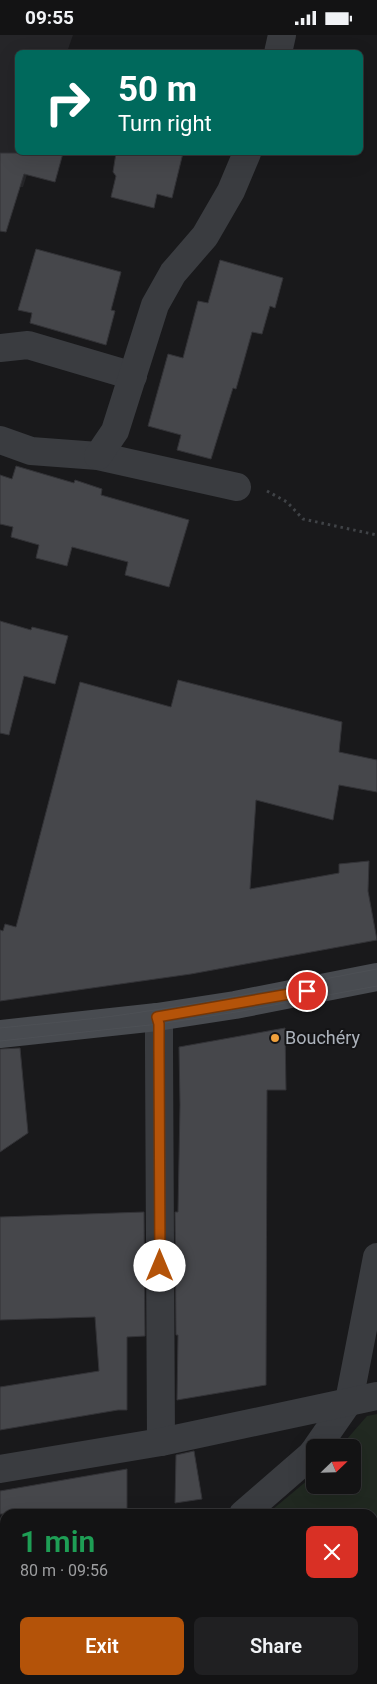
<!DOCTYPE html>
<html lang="en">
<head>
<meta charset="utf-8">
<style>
	body { margin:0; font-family:Roboto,sans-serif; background:#202022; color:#f1f3f6; height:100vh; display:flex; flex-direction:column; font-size:19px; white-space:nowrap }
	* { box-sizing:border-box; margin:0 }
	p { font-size:16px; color:#9d9ea0 }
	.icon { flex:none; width:28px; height:28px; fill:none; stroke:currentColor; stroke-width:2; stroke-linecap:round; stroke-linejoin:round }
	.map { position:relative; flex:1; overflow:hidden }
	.panel { position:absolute; left:0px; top:1474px; width:378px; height:176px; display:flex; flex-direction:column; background:#131314; border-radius:15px 15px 0 0; box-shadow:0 5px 20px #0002,0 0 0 1px #323234 }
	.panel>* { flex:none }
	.guide { position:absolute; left:15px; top:15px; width:348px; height:105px; border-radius:8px; box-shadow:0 5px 20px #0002,0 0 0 1px #323234; background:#00695c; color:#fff; overflow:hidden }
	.needle { width:32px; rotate:67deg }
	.buttons { position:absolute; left:306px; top:1404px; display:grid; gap:10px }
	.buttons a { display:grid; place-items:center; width:55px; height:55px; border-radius:8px; background:#131314; box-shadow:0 5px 20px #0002,0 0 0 1px #323234; font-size:25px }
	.pin { position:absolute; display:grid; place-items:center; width:42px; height:42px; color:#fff; margin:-21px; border:2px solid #fff; border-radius:50%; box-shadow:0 1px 5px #0007 }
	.me { position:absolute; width:55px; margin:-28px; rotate:0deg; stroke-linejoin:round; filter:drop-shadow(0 0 4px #0008) }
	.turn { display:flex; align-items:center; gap:18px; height:105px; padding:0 20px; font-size:22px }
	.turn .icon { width:65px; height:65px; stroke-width:2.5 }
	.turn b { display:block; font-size:35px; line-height:42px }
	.round { display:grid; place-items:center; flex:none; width:52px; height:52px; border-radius:8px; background:#202022 }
	.headline { display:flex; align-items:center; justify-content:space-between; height:85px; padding:0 20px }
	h1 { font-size:30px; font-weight:600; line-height:38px; color:#1e9e55 }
	.button { display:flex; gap:10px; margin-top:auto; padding:10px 20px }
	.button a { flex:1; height:58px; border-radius:8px; background:#b45309; color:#fff; font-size:20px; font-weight:600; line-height:58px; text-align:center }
	.button a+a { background:#202022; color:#f1f3f6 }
	.status { display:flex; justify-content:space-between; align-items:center; height:35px; padding:0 25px; background:#131314; direction:ltr }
	.status svg { height:14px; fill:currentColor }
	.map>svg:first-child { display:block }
	.built { fill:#252528 }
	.green { fill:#212921 }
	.building { fill:#46474b; stroke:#333337 }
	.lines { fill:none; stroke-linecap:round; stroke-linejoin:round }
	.path { stroke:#404347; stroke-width:3; stroke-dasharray:2.5 4; stroke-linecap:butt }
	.minor { stroke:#3a3c40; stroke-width:28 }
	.secondary { stroke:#484b50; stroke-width:28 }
	.tram { stroke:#4d5055; stroke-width:1 }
	.route-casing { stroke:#753606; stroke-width:12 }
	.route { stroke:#b45309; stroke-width:9 }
	.poi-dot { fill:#f1a13c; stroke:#141416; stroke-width:2 }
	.labels { text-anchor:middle; stroke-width:4; stroke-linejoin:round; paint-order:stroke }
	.poi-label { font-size:18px; fill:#acb2bb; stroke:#141416; text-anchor:start }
</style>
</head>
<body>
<div class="status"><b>09:55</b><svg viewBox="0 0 49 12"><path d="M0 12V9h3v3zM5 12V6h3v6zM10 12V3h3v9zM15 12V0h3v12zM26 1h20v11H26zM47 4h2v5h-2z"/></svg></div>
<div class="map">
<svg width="377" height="1649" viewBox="0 0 377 1649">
	<rect width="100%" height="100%" fill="#19191b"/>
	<path class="built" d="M0 0H73L67 17 18 18V118H34L23 152H20L19 157 0 151Z"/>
	<path class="green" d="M377 1379V1649H114L116 1645H372V1479H267L315 1439V1450H352V1412H340L367 1381Z"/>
	<g class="building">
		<path d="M0 118H63L55 147 24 139 6 197 0 196Z"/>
		<path d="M116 118H183L172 163 157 159 154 173 111 162 116 141 113 137Z"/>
		<path d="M36 214 121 237 111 275 115 276 106 310 30 288 32 278 18 275Z"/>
		<path d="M220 225 283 243 275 273 270 271 262 299 252 297 236 354 233 353 211 424 177 415 181 400 148 391 168 319 183 323 198 266 208 268Z"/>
		<path d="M16 431 74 448 75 445 102 454 101 460 189 485 169 552 125 540 128 527 72 512 67 531 36 523 39 510 11 502 13 492 0 489V440L12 444Z"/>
		<path d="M0 586 31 595 32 592 68 601 55 649 24 641 9 700 0 698Z"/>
		<path d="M178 645 342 687 339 717 377 725V757L339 750 333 785 256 765 250 854 339 838V829L369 826 368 856 377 905 191 939 0 966V895L3 896 5 889 16 892 80 647 171 672Z"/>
		<path d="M285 993 286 1055H267L266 1350 177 1365 178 1300H176L175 1177H178L180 1070 179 1012Z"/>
		<path d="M20 1013 28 1098 0 1117V1014Z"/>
		<path d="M144 1177 145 1301 127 1302V1375H118L0 1395V1352L99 1336 95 1282 0 1285V1182Z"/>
		<path d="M194 1416 202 1464 175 1468 176 1420Z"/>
		<path d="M127 1434V1476L109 1479H0V1456Z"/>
	</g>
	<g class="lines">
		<path class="path" d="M267 456 287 467 303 484 377 500"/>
		<g class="minor">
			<path d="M278 18 282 0"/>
			<path d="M0 313 28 310 133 341"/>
			<path d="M0 405 31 416 98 421 237 452"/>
			<path d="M98 421 115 396 155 270 173 238 205 201 231 156 247 118"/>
			<path d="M157 982 159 989V1015L161 1407"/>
			<path d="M317 1412 349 1366 377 1222"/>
			<path d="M0 1434 161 1407 377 1361"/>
			<path d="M243 1479 311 1420 315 1415"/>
			<path d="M94 1649 97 1645"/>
		</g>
		<path class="secondary" d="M0 999 157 982 235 970 377 942"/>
		<g class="tram">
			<path d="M0 993C49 988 99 984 148 976 225 965 301 948 377 934"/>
			<path d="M0 1006 159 989 236 977 377 951"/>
		</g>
	</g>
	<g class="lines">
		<defs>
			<path id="route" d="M160 1231 159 1015V989L157 982 307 956"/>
		</defs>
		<use href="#route" class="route-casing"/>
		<use href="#route" class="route"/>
	</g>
	<circle class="poi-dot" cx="275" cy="1003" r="5"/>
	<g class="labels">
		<g class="poi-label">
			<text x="285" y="1009">Bouchéry</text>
		</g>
	</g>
</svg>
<div class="buttons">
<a><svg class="needle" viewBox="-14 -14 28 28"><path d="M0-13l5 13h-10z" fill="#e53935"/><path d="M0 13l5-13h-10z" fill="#9d9ea0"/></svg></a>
</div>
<div class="pin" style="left:307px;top:956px;background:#d93025"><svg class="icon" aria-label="arrive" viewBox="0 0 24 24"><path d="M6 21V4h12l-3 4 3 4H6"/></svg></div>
<svg class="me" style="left:160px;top:1231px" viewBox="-20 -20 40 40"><circle r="19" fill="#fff"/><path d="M0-13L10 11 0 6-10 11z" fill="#b45309"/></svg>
<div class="guide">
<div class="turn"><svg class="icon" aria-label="right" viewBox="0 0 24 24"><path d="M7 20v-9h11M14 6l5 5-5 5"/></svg><div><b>50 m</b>Turn right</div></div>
</div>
<section class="panel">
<div class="headline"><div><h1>1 min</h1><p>80 m · 09:56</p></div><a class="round" style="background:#d93025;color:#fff"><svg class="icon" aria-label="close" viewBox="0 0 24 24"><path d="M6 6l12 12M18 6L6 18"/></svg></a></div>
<div class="button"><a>Exit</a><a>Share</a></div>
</section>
</div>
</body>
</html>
